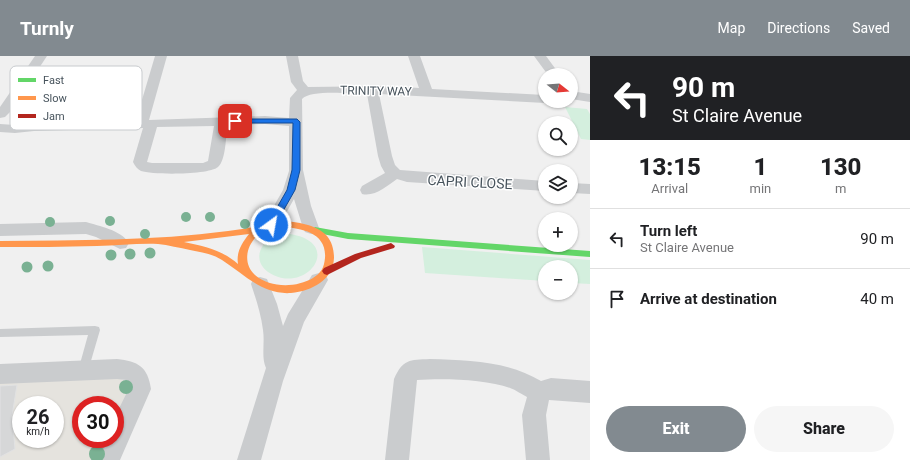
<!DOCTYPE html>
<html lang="en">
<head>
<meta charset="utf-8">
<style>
	body { margin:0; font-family:Roboto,sans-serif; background:#f6f6f6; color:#202124; height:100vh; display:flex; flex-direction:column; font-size:15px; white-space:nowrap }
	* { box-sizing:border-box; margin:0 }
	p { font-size:13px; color:#757577 }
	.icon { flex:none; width:22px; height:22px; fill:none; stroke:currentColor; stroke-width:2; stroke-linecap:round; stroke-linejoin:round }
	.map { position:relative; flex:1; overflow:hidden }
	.details { display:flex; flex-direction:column; background:#fff; width:320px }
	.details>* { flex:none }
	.hud { background:#202124; color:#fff; overflow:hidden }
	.needle { width:26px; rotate:107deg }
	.buttons { position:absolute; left:538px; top:12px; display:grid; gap:8px }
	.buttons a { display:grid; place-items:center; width:40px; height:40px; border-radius:50%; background:#fff; box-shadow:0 1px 3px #0004; font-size:20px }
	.speed { position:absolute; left:12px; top:340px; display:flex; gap:8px; font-size:20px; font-weight:700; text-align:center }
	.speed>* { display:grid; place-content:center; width:52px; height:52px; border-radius:50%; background:#fff; box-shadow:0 1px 3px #0004; line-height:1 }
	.speed small { font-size:10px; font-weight:400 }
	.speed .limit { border:6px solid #d22; background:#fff; color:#111 }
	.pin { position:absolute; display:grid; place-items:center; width:34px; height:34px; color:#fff; margin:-17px; border-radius:8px; box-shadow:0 2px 6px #0006 }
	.me { position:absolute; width:44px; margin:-22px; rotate:32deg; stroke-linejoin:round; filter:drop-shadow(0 0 3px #0008) }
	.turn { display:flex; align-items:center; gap:14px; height:84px; padding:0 16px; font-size:18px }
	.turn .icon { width:52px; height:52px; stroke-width:2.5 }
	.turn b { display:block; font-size:28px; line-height:34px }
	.eta { display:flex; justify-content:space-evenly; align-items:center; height:68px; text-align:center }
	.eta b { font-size:24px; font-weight:800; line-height:28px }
	.action { display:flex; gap:8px; margin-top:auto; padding:8px 16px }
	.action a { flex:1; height:46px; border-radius:24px; background:#828a90; color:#fff; font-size:16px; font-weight:800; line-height:46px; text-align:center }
	.action a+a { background:#f6f6f6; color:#202124 }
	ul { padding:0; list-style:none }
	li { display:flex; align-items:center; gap:12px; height:60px; padding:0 16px; border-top:1px solid #e0e0e0 }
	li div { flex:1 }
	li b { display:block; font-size:15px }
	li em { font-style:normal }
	header { display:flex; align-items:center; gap:24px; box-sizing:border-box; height:56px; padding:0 20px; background:#828a90; color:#fff }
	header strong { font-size:19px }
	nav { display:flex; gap:22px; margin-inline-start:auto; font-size:14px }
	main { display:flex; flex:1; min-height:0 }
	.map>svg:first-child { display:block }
	.commercial { fill:#e5e3de; fill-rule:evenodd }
	.green { fill:#d4efde }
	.building { fill:#d6d7d8; stroke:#e1e2e3 }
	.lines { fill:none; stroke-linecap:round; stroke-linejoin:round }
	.lane { fill:#caccce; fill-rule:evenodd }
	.street { fill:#caccce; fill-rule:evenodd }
	.fast { fill:#63d668; fill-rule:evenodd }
	.slow { fill:#ff974d; fill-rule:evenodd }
	.jam { fill:#b3261e; fill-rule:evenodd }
	.tree { fill:#7ab193 }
	.route { fill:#1a73e8; stroke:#114b97 }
	.labels { text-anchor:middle; stroke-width:3; stroke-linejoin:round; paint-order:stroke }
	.far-street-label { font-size:12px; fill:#47535c; stroke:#fff }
	.street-label { font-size:14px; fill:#47535c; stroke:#fff }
	.key { fill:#fff; stroke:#c8cbce; stroke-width:1 }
	.key-label { font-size:11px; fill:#47535c }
</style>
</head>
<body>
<header>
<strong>Turnly</strong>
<nav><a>Map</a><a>Directions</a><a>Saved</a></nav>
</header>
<main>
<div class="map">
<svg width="590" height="404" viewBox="0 0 590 404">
	<rect width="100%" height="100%" fill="#f0f0f0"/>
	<path class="commercial" d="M115 320 130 327 115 369V349H81V383H108L97 404H0V326ZM21 349H55V383H21Z"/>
	<g class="green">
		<path d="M565 51 587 53 590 58V84L581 83Z"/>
		<path d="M290 178C346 187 305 241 268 216 254 206 258 189 272 182 277 179 284 178 290 178Z"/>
		<path d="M422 191 590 204V228L571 227V211H545V225L425 217Z"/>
	</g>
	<path class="building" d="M17 329 12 360 15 393 0 401V330Z"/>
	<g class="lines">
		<path class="lane" d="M95 270 99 271 100 274 88 315 87 319 83 320 79 319 78 315 88 279 0 281V273Z"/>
		<g class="street">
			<path d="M35 0H47L10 56 5 61 0 62V51Z"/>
			<path d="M155 0H167L149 64 265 60 289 62 290 42 297 34 291 26 286 0H298L303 25 308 31 390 30 419 32 408 0H420L432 33 545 39V45L549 46 545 47 379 38 392 100 395 109 400 114 545 125V135L407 126 397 123C387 130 375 141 362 138L360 134 362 130 385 117 381 110 378 100 367 38C352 38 311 33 302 43L303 114 311 150 319 172 317 176 311 178 305 176 303 172 294 143 277 173 271 175 265 173 263 169 283 134 289 115V70L265 68 227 69C226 80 226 104 218 111 209 119 153 119 141 115 137 113 135 110 133 106L143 72 34 75 15 77 0 76V68L15 69 136 64ZM214 70 208 105 203 107H152L147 106 157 71Z"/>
			<path d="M534 0H546L560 19H548Z"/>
			<path d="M571 35 590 38V46L571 43Z"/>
			<path d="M571 127 590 128V138L571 137Z"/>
			<path d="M86 166C99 170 121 174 129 187L126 192 120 193 96 181 86 178 0 180V168Z"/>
			<path d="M319 217 326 219 328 224 304 266 283 325 261 404H237L266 312C261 301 265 287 263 274 261 258 256 243 251 228L253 223 260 221 267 223 277 248 283 270 288 258 312 219Z"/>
			<path d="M117 303C138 305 148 311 151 333L120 404H95L104 383H115V361L129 332 126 324 117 323 0 328V308Z"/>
			<path d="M430 303C468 304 507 305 541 325L551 322 590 325V347L549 344 546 359 550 404H526L522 359 527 341C521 338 516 334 510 332 486 323 442 322 417 324L409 404H385L394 323C403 303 409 304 430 303Z"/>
		</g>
		<path class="fast" d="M315 171 348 177 590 195V201L348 183 312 176 311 174Z"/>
		<path class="slow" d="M282 165C297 166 316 168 327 180 332 186 334 194 334 202 333 224 312 235 291 237 262 239 244 218 222 204 213 198 201 196 190 194 180 192 168 189 158 188 138 187 117 190 97 190 65 191 32 191 0 191V185C76 184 153 185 228 175 247 173 264 168 282 165ZM282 171C302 172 327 177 325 202 324 212 321 217 313 222 296 232 270 232 255 219 243 208 246 191 256 181 263 174 273 172 282 171ZM249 178C242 187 236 196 238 208 222 194 204 190 184 186Z"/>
		<path class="jam" d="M391 187 395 190 394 192 361 202 327 219 324 218 322 215 324 212 355 198Z"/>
	</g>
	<g class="tree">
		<circle cx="264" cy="155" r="5"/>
		<circle cx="186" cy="161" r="5"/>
		<circle cx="210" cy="161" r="5"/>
		<circle cx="110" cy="165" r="5"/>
		<circle cx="50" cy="166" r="5"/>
		<circle cx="245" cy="168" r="5"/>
		<circle cx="145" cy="178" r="5"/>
		<circle cx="150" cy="197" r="5.5"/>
		<circle cx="130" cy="198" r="5.5"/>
		<circle cx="111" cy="199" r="5.5"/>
		<circle cx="48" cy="210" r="5.5"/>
		<circle cx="27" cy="211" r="5.5"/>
		<circle cx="126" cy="331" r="7"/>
		<circle cx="97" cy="398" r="8"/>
	</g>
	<path class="route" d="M233 63H297L300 66V114L295 134 274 171H268L267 169 287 134 292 114 293 67H235L232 65Z"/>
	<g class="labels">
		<g class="far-street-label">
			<text transform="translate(376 35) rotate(1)" y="4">TRINITY WAY</text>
		</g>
		<g class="street-label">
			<text transform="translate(470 126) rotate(3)" y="5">CAPRI CLOSE</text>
		</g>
	</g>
	<rect x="10" y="10" width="132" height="64" rx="6" class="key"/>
	<rect x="18" y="22" width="18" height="4" fill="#63d668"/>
	<rect x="18" y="40" width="18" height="4" fill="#ff974d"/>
	<rect x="18" y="58" width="18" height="4" fill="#b3261e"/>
	<g class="key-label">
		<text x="43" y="28">Fast</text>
		<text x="43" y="46">Slow</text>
		<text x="43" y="64">Jam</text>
	</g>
</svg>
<div class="buttons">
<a><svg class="needle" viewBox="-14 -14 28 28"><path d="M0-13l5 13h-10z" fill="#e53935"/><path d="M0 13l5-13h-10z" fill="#757577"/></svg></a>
<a><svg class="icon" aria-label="search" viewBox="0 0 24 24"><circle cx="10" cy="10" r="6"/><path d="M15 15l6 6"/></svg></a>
<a><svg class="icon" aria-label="layers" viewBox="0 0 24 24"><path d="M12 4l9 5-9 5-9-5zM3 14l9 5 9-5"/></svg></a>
<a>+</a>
<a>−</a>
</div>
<div class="speed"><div>26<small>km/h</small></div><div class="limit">30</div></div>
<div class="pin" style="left:235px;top:65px;background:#d93025"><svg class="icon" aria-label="arrive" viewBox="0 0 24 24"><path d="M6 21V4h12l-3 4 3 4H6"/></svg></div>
<svg class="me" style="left:271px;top:169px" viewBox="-20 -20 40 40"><circle r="17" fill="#1a73e8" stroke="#fff" stroke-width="3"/><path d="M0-11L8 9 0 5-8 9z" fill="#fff"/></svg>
</div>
<section class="details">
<div class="hud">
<div class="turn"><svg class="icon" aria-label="left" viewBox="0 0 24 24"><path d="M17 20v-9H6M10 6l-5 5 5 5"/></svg><div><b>90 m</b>St Claire Avenue</div></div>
</div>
<div class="eta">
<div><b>13:15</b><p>Arrival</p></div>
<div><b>1</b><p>min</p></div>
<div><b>130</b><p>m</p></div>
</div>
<ul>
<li><svg class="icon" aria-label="left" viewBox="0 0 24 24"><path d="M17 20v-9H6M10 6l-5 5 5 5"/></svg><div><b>Turn left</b><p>St Claire Avenue</p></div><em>90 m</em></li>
<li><svg class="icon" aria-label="arrive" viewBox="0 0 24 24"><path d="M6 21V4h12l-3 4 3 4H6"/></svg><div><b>Arrive at destination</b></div><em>40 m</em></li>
</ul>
<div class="action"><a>Exit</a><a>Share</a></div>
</section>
</main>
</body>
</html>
